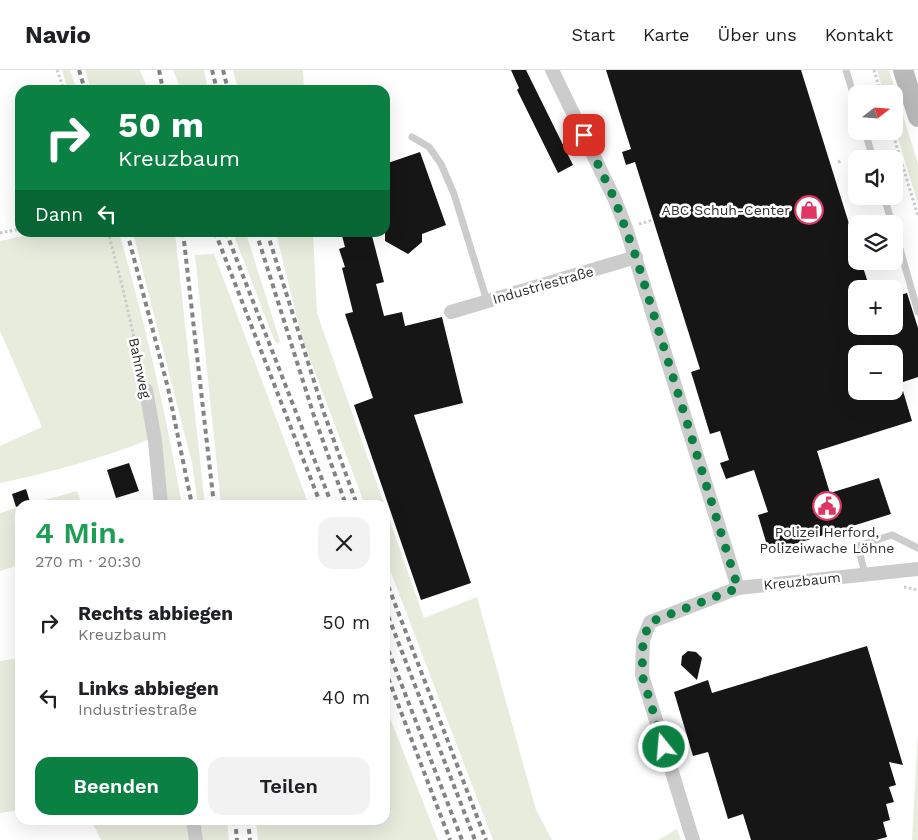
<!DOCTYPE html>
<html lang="de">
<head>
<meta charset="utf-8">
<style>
	body { margin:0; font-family:"Work Sans",sans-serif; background:#f2f2f2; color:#202124; height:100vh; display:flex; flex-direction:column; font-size:19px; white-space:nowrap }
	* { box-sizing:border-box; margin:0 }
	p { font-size:16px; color:#757577 }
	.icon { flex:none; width:28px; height:28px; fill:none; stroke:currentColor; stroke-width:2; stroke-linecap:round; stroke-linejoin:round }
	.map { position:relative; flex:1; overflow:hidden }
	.details { position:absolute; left:15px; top:430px; width:375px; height:325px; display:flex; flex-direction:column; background:#fff; border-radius:15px; box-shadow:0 5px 20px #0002 }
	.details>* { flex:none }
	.hud { position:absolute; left:15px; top:15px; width:375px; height:152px; border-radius:15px; box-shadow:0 5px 20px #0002; background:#0b8043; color:#fff; overflow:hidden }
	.needle { width:32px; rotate:73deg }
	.tools { position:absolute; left:848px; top:15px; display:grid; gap:10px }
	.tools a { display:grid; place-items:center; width:55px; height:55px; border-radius:10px; background:#fff; box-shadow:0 5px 20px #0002; font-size:25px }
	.pin { position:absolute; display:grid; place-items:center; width:42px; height:42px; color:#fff; margin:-21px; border-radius:10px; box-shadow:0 2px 8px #0006 }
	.me { position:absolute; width:55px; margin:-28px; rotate:343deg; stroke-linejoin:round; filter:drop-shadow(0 0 4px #0008) }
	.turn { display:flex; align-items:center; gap:18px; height:105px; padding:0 20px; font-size:22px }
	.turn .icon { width:65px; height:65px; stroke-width:2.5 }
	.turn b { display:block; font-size:35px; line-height:42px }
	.then { display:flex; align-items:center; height:48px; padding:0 20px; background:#0003; gap:10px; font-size:19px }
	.round { display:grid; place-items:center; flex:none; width:52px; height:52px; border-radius:15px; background:#f2f2f2 }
	.head { display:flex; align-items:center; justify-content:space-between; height:85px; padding:0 20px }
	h1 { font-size:30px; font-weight:600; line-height:38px; color:#1e9e55 }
	.primary-button { display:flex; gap:10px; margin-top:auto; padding:10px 20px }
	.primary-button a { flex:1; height:58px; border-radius:15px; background:#0b8043; color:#fff; font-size:20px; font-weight:600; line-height:58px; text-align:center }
	.primary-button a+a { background:#f2f2f2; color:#202124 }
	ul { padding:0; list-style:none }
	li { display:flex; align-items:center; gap:15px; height:75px; padding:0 20px }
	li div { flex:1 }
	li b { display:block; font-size:19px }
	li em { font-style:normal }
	header { display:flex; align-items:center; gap:30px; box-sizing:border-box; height:70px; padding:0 25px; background:#fff; border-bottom:1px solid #e0e0e0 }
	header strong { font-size:24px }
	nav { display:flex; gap:28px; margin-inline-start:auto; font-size:18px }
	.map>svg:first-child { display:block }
	.grass { fill:#e8ecdd }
	.building { fill:#161616 }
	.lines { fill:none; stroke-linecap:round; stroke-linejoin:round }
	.path { stroke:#ccc; stroke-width:3; stroke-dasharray:2.5 2.5; stroke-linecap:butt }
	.lane { stroke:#ccc; stroke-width:7 }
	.street { stroke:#ccc; stroke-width:14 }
	.secondary { stroke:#b9b9b9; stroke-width:20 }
	.rail { stroke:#848484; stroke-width:4; stroke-dasharray:5 4; stroke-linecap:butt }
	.route { stroke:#0b8043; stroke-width:9; stroke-dasharray:0 16.2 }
	.labels { text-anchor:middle; stroke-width:5; stroke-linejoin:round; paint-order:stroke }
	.poi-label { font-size:14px; fill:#2f2f2f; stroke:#fff; text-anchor:end }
	.street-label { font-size:14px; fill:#2f2f2f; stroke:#fff }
</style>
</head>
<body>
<header>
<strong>Navio</strong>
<nav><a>Start</a><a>Karte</a><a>Über uns</a><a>Kontakt</a></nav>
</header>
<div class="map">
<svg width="918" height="770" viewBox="0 0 918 770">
	<rect width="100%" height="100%" fill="#fff"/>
	<g class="grass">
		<path d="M62 0H70L77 20H68Z"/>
		<path d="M85 0H140L148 20H91Z"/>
		<path d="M173 0H204L208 20H181Z"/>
		<path d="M233 0H303L304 20H238Z"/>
		<path d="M877 0H889L918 94V134L894 55V24H884Z"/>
		<path d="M37 163H119C145 252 166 343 182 435H167L158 366C107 387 53 402 0 413V376L42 357 0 261V171Z"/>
		<path d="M133 163H175L205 435H198L192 393Z"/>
		<path d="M233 163H246L280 271 278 274 275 272Z"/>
		<path d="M276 163H313L317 243 424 548 477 527 536 740 552 770H493L385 487V435H365L302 268Z"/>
		<path d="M214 184 309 435H221L195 185Z"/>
		<path d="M77 421 82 435H27Z"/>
		<path d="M20 437V495L0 501V443Z"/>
		<path d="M20 588V740L0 743V591Z"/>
		<path d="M385 635 438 770H258L256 750H385Z"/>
		<path d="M918 663V770H912Z"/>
		<path d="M91 750H189L192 770H101Z"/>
		<path d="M200 750H227L229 770H203Z"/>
		<path d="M677 759 681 770H658Z"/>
	</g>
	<g class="building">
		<path d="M511 0H526L573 95 558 103 520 26 517 20 519 18Z"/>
		<path d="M606 0H801L856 176V191H861L870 219H856V256H894V227L907 223 918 258V307L894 315V284H856V321H903L912 351 817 381 830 423 879 408 891 444 769 482 758 445 768 442 754 400 726 409 720 393 729 390 720 361 710 364 691 302 700 299 635 92 626 95 622 82 631 79Z"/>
		<path d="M420 82 446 155 422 164V172L408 184 385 171V94Z"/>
		<path d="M341 162H371L384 212 376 214 384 246 402 242 405 256 442 247 463 333 414 345 471 513 421 530 354 335 373 328 345 244 353 242 342 198 345 197 339 179 345 177Z"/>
		<path d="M129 393 139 421 116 428 107 400Z"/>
		<path d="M26 419 30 432 16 437 12 424Z"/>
		<path d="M867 576 903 695 889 692 896 715 889 717 894 732 886 734 890 750 883 752 887 767 876 770H751L743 744 728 749 708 682 693 686 674 622 708 610 712 623Z"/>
		<path d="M688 581 696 582 702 588 697 610 681 595 682 586Z"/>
	</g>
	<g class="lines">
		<g class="path">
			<path d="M57 0 64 20"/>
			<path d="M874 0 881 24"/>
			<path d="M892 61 918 146"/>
			<path d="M838 92 841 91"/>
			<path d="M639 154 653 150"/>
			<path d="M108 162 122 215 143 307"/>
			<path d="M0 163 20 159"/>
			<path d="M904 517 918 520"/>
		</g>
		<g class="lane">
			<path d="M846 0 856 33"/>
			<path d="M865 61 873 89"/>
			<path d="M412 67 429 77 441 94 454 124 487 231"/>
			<path d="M884 126 892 154"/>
			<path d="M894 158 918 242"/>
			<path d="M865 504 858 476 892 465 918 478"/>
		</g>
		<g class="street">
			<path d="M552 0 615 130 626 158 738 518"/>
			<path d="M451 242 636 187"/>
			<path d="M146 320 155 371 161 435"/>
			<path d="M193 750 196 770"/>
			<path d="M693 770 642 605 643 570 650 552 738 518 918 499"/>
		</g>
		<path class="secondary" d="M903 0 918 47"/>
		<g class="rail">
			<path d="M79 0 85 20"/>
			<path d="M159 0 163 20"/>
			<path d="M212 0 217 20"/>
			<path d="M223 0 228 20"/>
			<path d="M127 162 168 318 192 435"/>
			<path d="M183 162 214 435"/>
			<path d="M215 162 321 435"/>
			<path d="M226 162 332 435"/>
			<path d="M256 162 314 346 346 435"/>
			<path d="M267 162 324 343 357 435"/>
			<path d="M385 508 486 770"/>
			<path d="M385 538 475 770"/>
			<path d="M385 572 462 770"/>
			<path d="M385 600 450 770"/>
			<path d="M235 750 237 770"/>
			<path d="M248 750 250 770"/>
		</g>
	</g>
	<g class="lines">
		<path class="route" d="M584 65 615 130 636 187 738 518 650 552 643 570 642 605 664 677"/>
	</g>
	<defs>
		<symbol id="shop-ring" viewBox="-11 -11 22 22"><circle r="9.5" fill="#fff" stroke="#e13664" stroke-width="1.5"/><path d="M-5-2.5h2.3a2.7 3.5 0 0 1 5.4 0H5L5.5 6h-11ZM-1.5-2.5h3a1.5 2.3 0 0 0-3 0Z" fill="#e13664"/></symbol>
		<symbol id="civic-ring" viewBox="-11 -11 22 22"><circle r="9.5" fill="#fff" stroke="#e13664" stroke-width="1.5"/><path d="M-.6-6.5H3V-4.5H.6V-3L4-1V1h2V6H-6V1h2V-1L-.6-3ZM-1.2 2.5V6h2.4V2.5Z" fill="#e13664"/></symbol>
	</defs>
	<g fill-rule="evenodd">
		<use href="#shop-ring" x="793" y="124" width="32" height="32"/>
		<use href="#civic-ring" x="811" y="420" width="32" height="32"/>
	</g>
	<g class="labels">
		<g class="poi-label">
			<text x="790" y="145">ABC Schuh-Center</text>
			<text x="827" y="467" text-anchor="middle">Polizei Herford,<tspan x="827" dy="16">Polizeiwache Löhne</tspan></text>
		</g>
		<g class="street-label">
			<text transform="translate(543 215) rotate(-16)" y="5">Industriestraße</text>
			<text transform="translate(140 298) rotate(78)" y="5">Bahnweg</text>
			<text transform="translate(802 511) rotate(-6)" y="5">Kreuzbaum</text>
		</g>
	</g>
</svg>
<div class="tools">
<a><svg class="needle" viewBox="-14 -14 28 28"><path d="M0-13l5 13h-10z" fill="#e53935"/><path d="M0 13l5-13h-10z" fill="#757577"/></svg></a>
<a><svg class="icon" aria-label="sound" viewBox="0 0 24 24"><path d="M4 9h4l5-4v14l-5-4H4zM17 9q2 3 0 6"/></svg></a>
<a><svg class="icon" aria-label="layers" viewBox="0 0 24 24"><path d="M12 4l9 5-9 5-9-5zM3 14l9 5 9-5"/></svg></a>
<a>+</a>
<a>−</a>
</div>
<div class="pin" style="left:584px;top:65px;background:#d93025"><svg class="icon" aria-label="arrive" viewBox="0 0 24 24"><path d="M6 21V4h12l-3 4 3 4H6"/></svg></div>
<svg class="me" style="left:664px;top:677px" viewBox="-20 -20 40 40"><circle r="17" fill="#0b8043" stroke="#fff" stroke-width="3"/><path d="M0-11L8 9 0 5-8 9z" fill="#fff"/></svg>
<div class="hud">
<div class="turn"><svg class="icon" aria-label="right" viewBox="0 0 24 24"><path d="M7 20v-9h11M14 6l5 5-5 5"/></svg><div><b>50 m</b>Kreuzbaum</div></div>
<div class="then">Dann<svg class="icon" aria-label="left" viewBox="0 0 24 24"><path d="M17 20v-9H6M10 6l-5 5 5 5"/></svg></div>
</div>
<section class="details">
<div class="head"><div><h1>4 Min.</h1><p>270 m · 20:30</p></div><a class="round"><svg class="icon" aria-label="close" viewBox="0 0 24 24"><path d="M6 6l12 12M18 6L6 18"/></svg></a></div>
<ul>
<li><svg class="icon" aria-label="right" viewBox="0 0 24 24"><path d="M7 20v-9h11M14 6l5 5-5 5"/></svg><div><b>Rechts abbiegen</b><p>Kreuzbaum</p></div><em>50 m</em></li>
<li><svg class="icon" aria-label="left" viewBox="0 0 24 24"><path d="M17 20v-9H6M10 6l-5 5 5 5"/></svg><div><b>Links abbiegen</b><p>Industriestraße</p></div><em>40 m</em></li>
</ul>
<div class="primary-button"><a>Beenden</a><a>Teilen</a></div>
</section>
</div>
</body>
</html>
